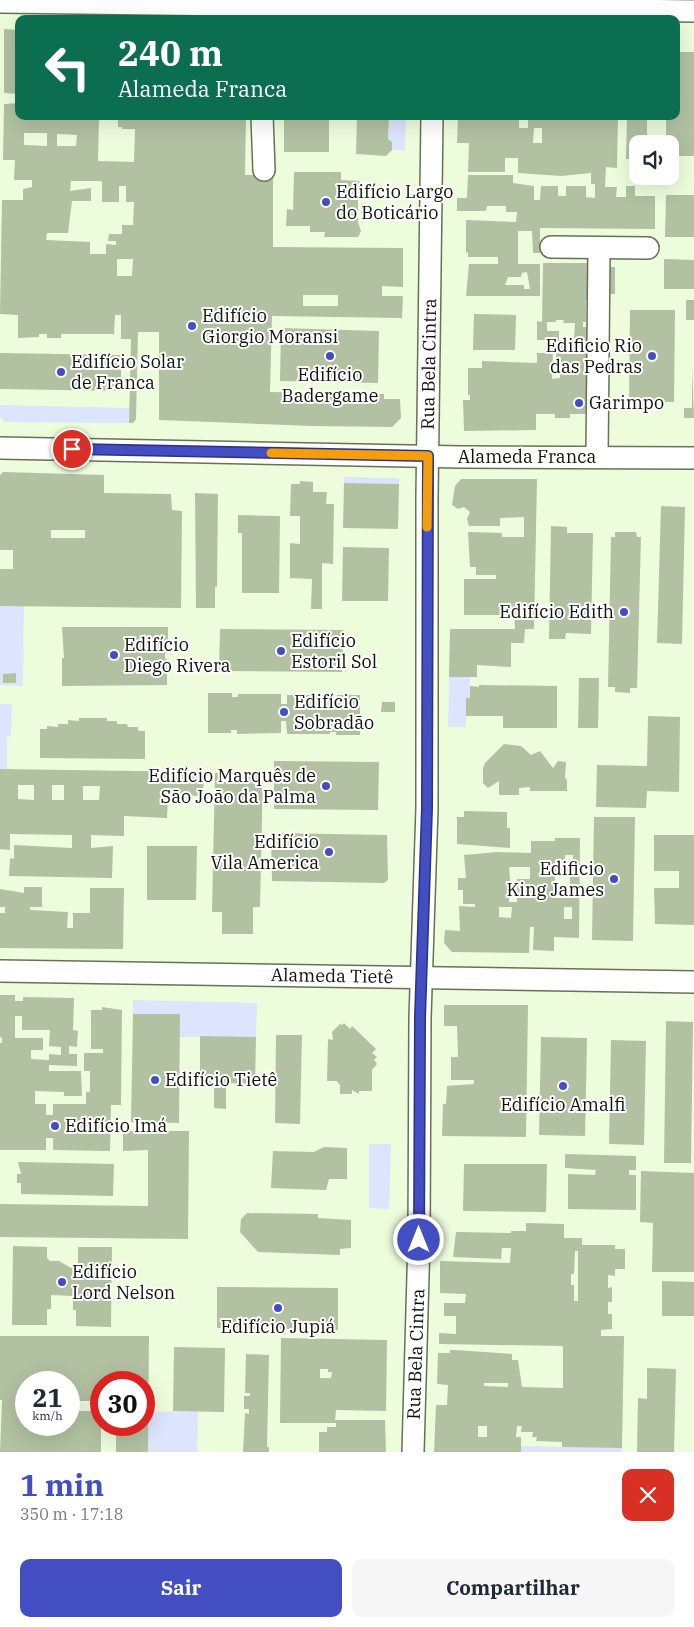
<!DOCTYPE html>
<html lang="pt">
<head>
<meta charset="utf-8">
<style>
	body { margin:0; font-family:"IBM Plex Serif",serif; background:#f6f6f7; color:#1f2937; height:100vh; display:flex; flex-direction:column; font-size:19px; white-space:nowrap }
	* { box-sizing:border-box; margin:0 }
	p { font-size:16px; color:#747a83 }
	.icon { flex:none; width:28px; height:28px; fill:none; stroke:currentColor; stroke-width:2; stroke-linecap:round; stroke-linejoin:round }
	.map { position:relative; height:1452px; overflow:hidden }
	.drawer { display:flex; flex-direction:column; background:#fff; flex:1 }
	.drawer>* { flex:none }
	.banner { position:absolute; left:15px; top:15px; width:665px; height:105px; border-radius:10px; box-shadow:0 5px 20px #0002; background:#0b6e4f; color:#fff; overflow:hidden }
	.controls { position:absolute; left:629px; top:135px; display:grid; gap:10px }
	.controls a { display:grid; place-items:center; width:50px; height:50px; border-radius:10px; background:#fff; box-shadow:0 5px 20px #0002; font-size:25px }
	.speed { position:absolute; left:15px; top:1371px; display:flex; gap:10px; font-size:25px; font-weight:700; text-align:center }
	.speed>* { display:grid; place-content:center; width:65px; height:65px; border-radius:50%; background:#fff; box-shadow:0 5px 20px #0002; line-height:1 }
	.speed small { font-size:12px; font-weight:400 }
	.speed .limit { border:8px solid #d22; background:#fff; color:#111 }
	.pin { position:absolute; display:grid; place-items:center; width:42px; height:42px; color:#fff; margin:-21px; border:2px solid #fff; border-radius:50%; box-shadow:0 1px 5px #0007 }
	.me { position:absolute; width:55px; margin:-28px; rotate:0deg; stroke-linejoin:round; filter:drop-shadow(0 0 4px #0008) }
	.turn { display:flex; align-items:center; gap:18px; height:105px; padding:0 20px; font-size:22px }
	.turn .icon { width:65px; height:65px; stroke-width:2.5 }
	.turn b { display:block; font-size:35px; line-height:42px }
	.round { display:grid; place-items:center; flex:none; width:52px; height:52px; border-radius:10px; background:#f6f6f7 }
	.overview { display:flex; align-items:center; justify-content:space-between; height:85px; padding:0 20px }
	h1 { font-size:30px; font-weight:700; line-height:38px; color:#424ec2 }
	.primary-button { display:flex; gap:10px; margin-top:auto; padding:10px 20px }
	.primary-button a { flex:1; height:58px; border-radius:10px; background:#424ec2; color:#fff; font-size:20px; font-weight:700; line-height:58px; text-align:center }
	.primary-button a+a { background:#f6f6f7; color:#1f2937 }
	.map>svg:first-child { display:block }
	.green { fill:#dde4fd }
	.building { fill:#b1c1a1; fill-rule:evenodd }
	.lines { fill:none; stroke-linecap:round; stroke-linejoin:round }
	.minor-casing { stroke:#647355; stroke-width:24 }
	.minor { stroke:#fff; stroke-width:21 }
	.route-casing { stroke:#2b337e; stroke-width:12 }
	.route { stroke:#424ec2; stroke-width:9 }
	.slow { stroke:#f59e0b; stroke-width:9 }
	.poi-dot { fill:#424ec2; stroke:#fff; stroke-width:2 }
	.labels { text-anchor:middle; stroke-width:4; stroke-linejoin:round; paint-order:stroke }
	.poi-label { font-size:18px; fill:#0e1308; stroke:#fff; text-anchor:start }
	.street-label { font-size:18px; fill:#0e1308; stroke:#fff }
</style>
</head>
<body>
<div class="map">
<svg width="694" height="1452" viewBox="0 0 694 1452">
	<rect width="100%" height="100%" fill="#edfddc"/>
	<g class="green">
		<path d="M389 116H406L405 150H392V142L388 139Z"/>
		<path d="M0 405 130 408 129 423 4 422 0 416Z"/>
		<path d="M344 477 399 478V484L344 483Z"/>
		<path d="M0 606H24L23 686 0 685Z"/>
		<path d="M449 677H470V698H466V727H448Z"/>
		<path d="M0 704H12L11 736 7 737V769H0Z"/>
		<path d="M133 1000 257 1003 256 1037H180V1014H133Z"/>
		<path d="M369 1144H391L389 1209 369 1208Z"/>
		<path d="M198 1411 197 1452H148V1412Z"/>
		<path d="M521 1446 622 1448V1452H521Z"/>
	</g>
	<g class="building">
		<path d="M4 29 19 30V94L4 93Z"/>
		<path d="M676 52H694V156H670V144H666V116H676Z"/>
		<path d="M19 103V116H69V119H99L98 161 134 162 135 129H122V127H118V116H246L245 175H273V247L403 248V287L382 286V296H403L402 318 272 316 270 392 384 394V399H400L401 418 392 427 312 426 159 420V332H138L136 419 133 423H129L131 339H121V315H115L114 334H61V338H47V334H39V337L18 338V315L0 314 2 200H23V189L32 187V180H14L15 160H3L4 104ZM24 133H47V146L24 145ZM57 134 77 135 76 146H57ZM71 181H102V202H119V186H126V202H134L133 225H122V234H109L108 241H116V245L106 244V254H90V242L46 240 47 233H68L72 201H91V188L70 191ZM117 259H133L132 276H117ZM303 295H338V306H303Z"/>
		<rect x="284" y="116" width="45" height="36"/>
		<path d="M357 116H389L388 139 392 142V150L386 156 356 154Z"/>
		<path d="M458 116H519V128H528V116H618L617 168 606 167 605 187H617L616 197H626V186H635V196H655V229L540 228V253H533L532 231H518V264H540V296H466L469 264H498V257H468V252L466 253V220L516 222 517 212H506V206H487L486 211H457V198H467L468 175H513V183L534 186V200H540L541 186H558V196H566V186H586V197L595 198V184H591V173L561 176 518 173V158H505V172H468L469 143H457ZM534 128H542V143H533ZM527 272 530 289H524V285H505L508 277H521L522 273Z"/>
		<path d="M627 116H647V144H638V159H626Z"/>
		<path d="M635 168H638V176H656V180H635Z"/>
		<path d="M294 172H341V180L359 181 362 188 358 195V222L361 231 358 237H324L325 232H310V226H286L287 209 293 210Z"/>
		<path d="M666 195H694V237H665Z"/>
		<path d="M664 259 694 260V289H664Z"/>
		<path d="M543 263H593L588 300H586V322H583V327H588L587 414H570V418H555V414H536V430L464 431 463 400H470V395H468V368H482V361L537 363V353H553L552 379 560 378V361H556V340H537V321L542 322ZM556 320H564L563 323H575L574 340H559V331H547V322H556Z"/>
		<rect x="605" y="267" width="10" height="27"/>
		<rect x="686" y="300" width="8" height="20"/>
		<path d="M630 310H675L674 402H629Z"/>
		<path d="M474 314 516 315 515 350H473Z"/>
		<path d="M281 328 379 331 378 383 280 381Z"/>
		<path d="M0 353 121 355V391L0 389Z"/>
		<path d="M692 367 694 418H684V408H692Z"/>
		<path d="M3 472 104 475V493L171 494 172 510 182 511 181 608 0 606V569H13V550H0V475ZM51 530H85V538H51Z"/>
		<path d="M461 479H537L534 629H525L524 643H511V667L477 665V677H449L450 629H515L514 608 513 615H464V579H496V575H476V567H470L468 532 502 533V537H524V517L500 518V526H469L467 519 470 512 464 507 458 509 452 505 455 486Z"/>
		<path d="M300 481 313 482V492H327L326 504H334L333 564 322 563V609H311L312 579 290 578V543L300 544V516H290L291 484H300Z"/>
		<path d="M344 483 399 484 398 529 343 528Z"/>
		<path d="M195 493 218 494 217 587H215V608H196Z"/>
		<path d="M661 506 685 507 682 644 657 643Z"/>
		<path d="M238 515 280 516 279 593H242V533H238Z"/>
		<path d="M551 526 567 527V533H593L591 634 566 633 565 639H549Z"/>
		<path d="M615 532H636L637 537H641L637 688H630V693L615 692V687H608L611 537H615Z"/>
		<path d="M343 547 389 548 388 601H342Z"/>
		<path d="M62 627H168V653H165V659H167V685L62 686V658H64Z"/>
		<path d="M220 629 343 630 342 672 219 671Z"/>
		<path d="M16 673V683H3V674Z"/>
		<path d="M579 678H599L598 728H578Z"/>
		<path d="M479 685 557 686V728H503V716H466V698H470V686L479 687Z"/>
		<path d="M208 693H232V697H238V694H281V704H287V695H330V699H337V695H360V735H336V732H330V734H287L286 721H281V733L237 734V730H231V733H208Z"/>
		<path d="M382 702H395V712H381Z"/>
		<path d="M648 716 680 717 679 792 647 791 646 808 596 807 597 765 647 766Z"/>
		<path d="M79 718H107V721H117V724H127L128 727H138V731H145V759L40 758V729H47V726L58 727V724H68V720L79 721Z"/>
		<path d="M504 744 521 746 531 755 540 751 553 768 558 761 566 762 565 778 567 780V791H530V787L519 788V795H499V781L488 788 483 783V768L485 763Z"/>
		<path d="M274 761 379 762 378 810 274 809Z"/>
		<path d="M0 769 204 772 203 796 168 795 167 818 124 816V836L91 835V848L113 846 112 878 9 876 10 858 14 859V845L72 848V835L10 834V850L0 849ZM18 785H34V800L18 799ZM52 785H64V800H52ZM83 786H100L99 800H83Z"/>
		<path d="M215 773H263L260 907H253V934H222V912H212Z"/>
		<path d="M464 811 507 812V828H510V848L457 844V817H464Z"/>
		<path d="M594 817H635L633 941 592 940Z"/>
		<path d="M274 833 387 835 388 880 384 883 272 881 271 836Z"/>
		<path d="M654 835H694V925L655 924 654 888H679V871H654Z"/>
		<path d="M555 838H580L579 938 554 937V951L533 950 534 927H530L529 953 452 952 444 943 445 930 460 931 459 906 475 907V904H463V890H458V878H466L464 855 497 852 531 853V841H555ZM565 855H573V866H565ZM509 867H530V879H517V902H509V891H511ZM555 874H570V898H554ZM499 907H512L511 918 499 917ZM564 907H572V919H564Z"/>
		<path d="M147 846H197L196 900H147Z"/>
		<path d="M24 887H42V907H30V910L68 912 67 928H73V913H90V888H124L123 949 0 948V913H5V907H0V889L24 893Z"/>
		<path d="M0 995H15V1001H23V997L74 998 73 1030 78 1031 77 1047 69 1046V1054H77V1066L49 1065V1071H81L82 1096H64V1092L35 1091V1104H46V1115H53V1104H86V1092H90V1071H84V1053H103V1049H91V1010H102V1007L122 1010 121 1105H111L110 1151 53 1150V1138H46V1150H0V1043H2V1038L0 1037ZM15 1016H22V1030H50L49 1046 61 1047V1055L49 1054V1060L31 1059V1050H43V1038H15Z"/>
		<path d="M444 1005H528L526 1137 442 1136 443 1104H446L447 1086 474 1084V1080H451V1057H458L457 1026H444Z"/>
		<path d="M133 1014H180L179 1123 131 1122Z"/>
		<path d="M666 1021 693 1022 691 1163H664Z"/>
		<path d="M344 1023 350 1029 352 1026 376 1049 372 1053 377 1057 374 1060 377 1064 372 1070V1091H359V1094L352 1090V1094H340V1085L337 1081H327L328 1039 333 1040 332 1032 340 1024 342 1025Z"/>
		<path d="M276 1035H302L300 1124 275 1123Z"/>
		<path d="M200 1036 256 1037 255 1084 226 1083V1109L214 1108V1084H200Z"/>
		<path d="M541 1037 587 1038 585 1136 539 1135Z"/>
		<path d="M611 1040 646 1041 644 1145 609 1144Z"/>
		<path d="M123 1131H189L188 1239 0 1237V1204L148 1206V1150L123 1151Z"/>
		<path d="M324 1147 347 1148V1179H329L326 1190 271 1188 273 1151 314 1152Z"/>
		<path d="M565 1154 636 1156V1170H629V1175H636V1210L568 1209V1174L595 1175 596 1170 565 1168Z"/>
		<path d="M18 1162 114 1164 113 1196 21 1194V1183H17V1174H21Z"/>
		<path d="M464 1164H547L546 1212 463 1211Z"/>
		<path d="M641 1171 694 1173V1272H652L653 1223 640 1222Z"/>
		<path d="M247 1213 318 1214V1218L351 1220V1248L340 1249V1255L258 1252 240 1232 241 1219Z"/>
		<path d="M526 1223 564 1224V1238H582V1245H615V1249H625V1269H615V1276L608 1275V1288L612 1287V1302H608V1314H612V1329L601 1330V1336H624L622 1448 562 1447V1442L536 1441 537 1437H532L533 1432H521L522 1426H517L516 1437H521V1452H434L436 1405H447L448 1385 437 1384 438 1353H450V1350H455L512 1354V1360H518L522 1387 563 1388V1346L439 1344V1333L456 1334V1316H444V1303H465L466 1294 440 1293V1261L510 1263 511 1248H502L501 1259 453 1257 456 1232 511 1233V1231H526ZM575 1251H578V1301H574V1285H571V1274H574ZM484 1383H508V1387L484 1386ZM478 1426H487V1437H478Z"/>
		<path d="M13 1246 47 1247V1258L50 1261H59L71 1268 78 1263V1247H112L111 1327 76 1326V1310H73V1296L51 1295V1309H47V1325H12Z"/>
		<path d="M662 1281 694 1282V1316H662Z"/>
		<path d="M217 1287 338 1288V1330L217 1328Z"/>
		<path d="M0 1336H149L148 1452H116V1425H144V1382H101V1401H75V1411H98V1423H101V1452H0L2 1400H0ZM26 1382H69V1425H26Z"/>
		<path d="M281 1338 387 1340 386 1411 336 1410 335 1420H385L386 1452H319V1432H327V1427H336V1423H280ZM320 1369H328V1372H332L331 1378H320Z"/>
		<path d="M174 1347 225 1348 224 1412 173 1411Z"/>
		<path d="M246 1354 269 1355 267 1447H269V1452H243L245 1413 249 1414V1409H244V1396H250V1393H245Z"/>
		<path d="M647 1368 676 1369 674 1452H637L638 1398 647 1399Z"/>
	</g>
	<g class="lines">
		<defs>
			<g id="minor">
				<path d="M0 2 694 11"/>
				<path d="M262 116 264 170"/>
				<path d="M551 247 648 248"/>
				<path d="M0 448 461 457 694 458"/>
				<path d="M597 457 599 248"/>
				<path d="M0 971 694 982"/>
				<path d="M413 1452 419 1240 420 1018 427 808V497L432 116"/>
			</g>
		</defs>
		<use href="#minor" class="minor-casing"/>
		<use href="#minor" class="minor"/>
	</g>
	<g class="lines">
		<defs>
			<path id="route" d="M72 449 428 456 427 808 420 1018 419 1240"/>
		</defs>
		<use href="#route" class="route-casing"/>
		<use href="#route" class="route"/>
		<path class="slow" d="M271 453 428 456 427 527"/>
	</g>
	<g class="poi-dot">
		<circle cx="326" cy="202" r="5"/>
		<circle cx="192" cy="326" r="5"/>
		<circle cx="330" cy="356" r="5"/>
		<circle cx="652" cy="356" r="5"/>
		<circle cx="61" cy="372" r="5"/>
		<circle cx="579" cy="403" r="5"/>
		<circle cx="624" cy="612" r="5"/>
		<circle cx="281" cy="651" r="5"/>
		<circle cx="114" cy="655" r="5"/>
		<circle cx="284" cy="712" r="5"/>
		<circle cx="326" cy="786" r="5"/>
		<circle cx="329" cy="852" r="5"/>
		<circle cx="614" cy="879" r="5"/>
		<circle cx="155" cy="1080" r="5"/>
		<circle cx="563" cy="1086" r="5"/>
		<circle cx="55" cy="1126" r="5"/>
		<circle cx="62" cy="1282" r="5"/>
		<circle cx="278" cy="1308" r="5"/>
	</g>
	<g class="labels">
		<g class="poi-label">
			<text x="336" y="198">Edifício Largo<tspan x="336" dy="21">do Boticário</tspan></text>
			<text x="202" y="322">Edifício<tspan x="202" dy="21">Giorgio Moransi</tspan></text>
			<text x="642" y="352" text-anchor="end">Edificio Rio<tspan x="642" dy="21">das Pedras</tspan></text>
			<text x="71" y="368">Edifício Solar<tspan x="71" dy="21">de Franca</tspan></text>
			<text x="330" y="381" text-anchor="middle">Edifício<tspan x="330" dy="21">Badergame</tspan></text>
			<text x="589" y="409">Garimpo</text>
			<text x="614" y="618" text-anchor="end">Edifício Edith</text>
			<text x="291" y="647">Edifício<tspan x="291" dy="21">Estoril Sol</tspan></text>
			<text x="124" y="651">Edifício<tspan x="124" dy="21">Diego Rivera</tspan></text>
			<text x="294" y="708">Edifício<tspan x="294" dy="21">Sobradão</tspan></text>
			<text x="316" y="782" text-anchor="end">Edifício Marquês de<tspan x="316" dy="21">São João da Palma</tspan></text>
			<text x="319" y="848" text-anchor="end">Edifício<tspan x="319" dy="21">Vila America</tspan></text>
			<text x="604" y="875" text-anchor="end">Edificio<tspan x="604" dy="21">King James</tspan></text>
			<text x="165" y="1086">Edifício Tietê</text>
			<text x="563" y="1111" text-anchor="middle">Edifício Amalfi</text>
			<text x="65" y="1132">Edifício Imá</text>
			<text x="72" y="1278">Edifício<tspan x="72" dy="21">Lord Nelson</tspan></text>
			<text x="278" y="1333" text-anchor="middle">Edifício Jupiá</text>
		</g>
		<g class="street-label">
			<text transform="translate(429 364) rotate(-89)" y="6">Rua Bela Cintra</text>
			<text x="527" y="463">Alameda Franca</text>
			<text transform="translate(332 976) rotate(1)" y="6">Alameda Tietê</text>
			<text transform="translate(416 1354) rotate(-88)" y="6">Rua Bela Cintra</text>
		</g>
	</g>
</svg>
<div class="controls">
<a><svg class="icon" aria-label="sound" viewBox="0 0 24 24"><path d="M4 9h4l5-4v14l-5-4H4zM17 9q2 3 0 6"/></svg></a>
</div>
<div class="speed"><div>21<small>km/h</small></div><div class="limit">30</div></div>
<div class="pin" style="left:72px;top:449px;background:#d93025"><svg class="icon" aria-label="arrive" viewBox="0 0 24 24"><path d="M6 21V4h12l-3 4 3 4H6"/></svg></div>
<svg class="me" style="left:419px;top:1240px" viewBox="-20 -20 40 40"><circle r="17" fill="#424ec2" stroke="#fff" stroke-width="3"/><path d="M0-11L8 9 0 5-8 9z" fill="#fff"/></svg>
<div class="banner">
<div class="turn"><svg class="icon" aria-label="left" viewBox="0 0 24 24"><path d="M17 20v-9H6M10 6l-5 5 5 5"/></svg><div><b>240 m</b>Alameda Franca</div></div>
</div>
</div>
<section class="drawer">
<div class="overview"><div><h1>1 min</h1><p>350 m · 17:18</p></div><a class="round" style="background:#d93025;color:#fff"><svg class="icon" aria-label="close" viewBox="0 0 24 24"><path d="M6 6l12 12M18 6L6 18"/></svg></a></div>
<div class="primary-button"><a>Sair</a><a>Compartilhar</a></div>
</section>
</body>
</html>
